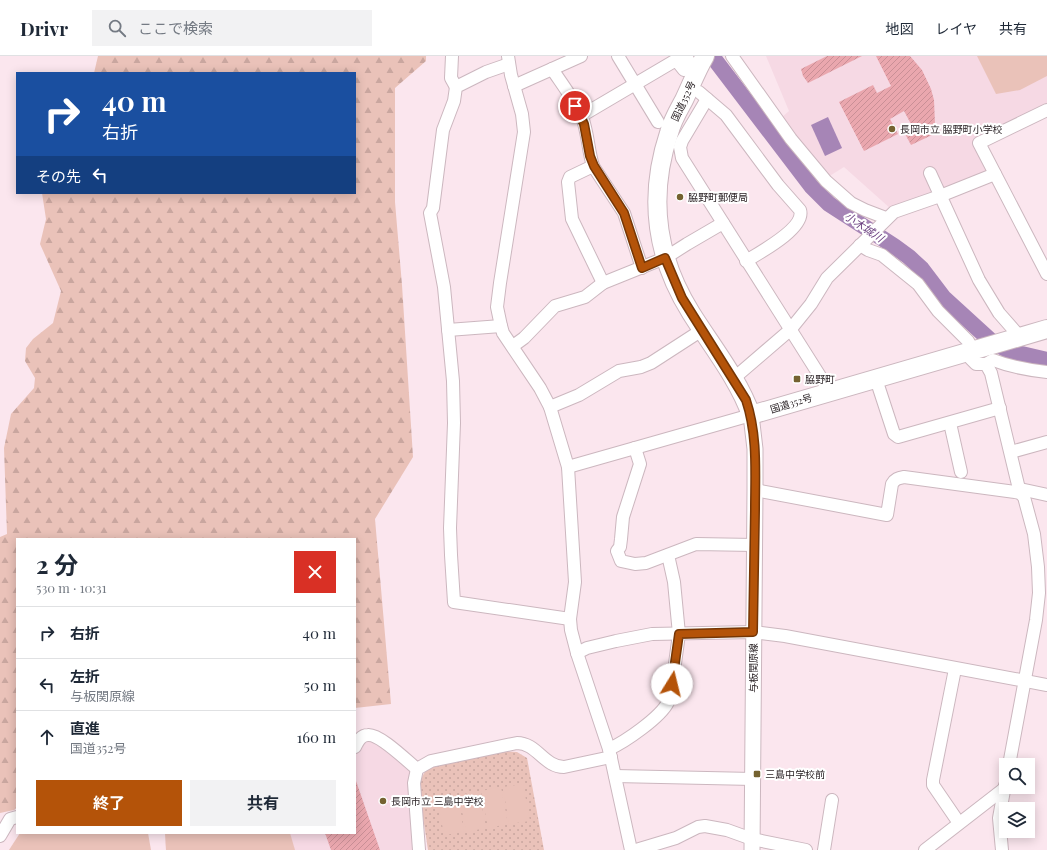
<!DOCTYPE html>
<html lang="ja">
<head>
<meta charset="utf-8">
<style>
	body { margin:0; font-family:"Playfair Display","Noto Sans JP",serif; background:#f2f2f3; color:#1f2937; height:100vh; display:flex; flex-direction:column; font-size:15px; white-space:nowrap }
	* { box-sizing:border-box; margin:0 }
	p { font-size:13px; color:#747a83 }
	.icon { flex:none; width:22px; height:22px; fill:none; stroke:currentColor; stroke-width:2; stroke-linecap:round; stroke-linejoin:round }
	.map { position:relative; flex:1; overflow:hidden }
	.drawer { position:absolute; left:16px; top:482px; width:340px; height:296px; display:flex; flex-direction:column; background:#fff; border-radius:0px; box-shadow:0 2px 10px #0003 }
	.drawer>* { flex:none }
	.hud { position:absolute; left:16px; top:16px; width:340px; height:122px; border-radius:0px; box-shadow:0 2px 10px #0003; background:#1a4fa0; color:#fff; overflow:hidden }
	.tools { position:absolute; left:999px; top:702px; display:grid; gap:8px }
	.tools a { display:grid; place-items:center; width:36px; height:36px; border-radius:0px; background:#fff; box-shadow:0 2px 10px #0003; font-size:20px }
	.pin { position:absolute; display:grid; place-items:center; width:34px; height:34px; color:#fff; margin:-17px; border:2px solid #fff; border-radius:50%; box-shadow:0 1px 4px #0007 }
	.me { position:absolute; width:44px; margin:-22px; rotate:9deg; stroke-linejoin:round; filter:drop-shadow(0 0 3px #0008) }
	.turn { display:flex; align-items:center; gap:14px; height:84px; padding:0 20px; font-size:18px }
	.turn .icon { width:52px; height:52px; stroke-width:2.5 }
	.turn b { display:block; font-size:28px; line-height:34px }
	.then { display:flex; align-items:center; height:38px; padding:0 20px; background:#0003; gap:8px; font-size:15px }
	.round { display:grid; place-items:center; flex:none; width:42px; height:42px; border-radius:0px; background:#f2f2f3 }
	.overview { display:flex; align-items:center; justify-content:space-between; height:68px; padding:0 20px }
	h1 { font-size:24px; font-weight:700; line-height:30px }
	.primary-button { display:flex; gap:8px; margin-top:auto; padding:8px 20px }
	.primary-button a { flex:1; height:46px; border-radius:0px; background:#b45309; color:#fff; font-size:16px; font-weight:700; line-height:46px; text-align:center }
	.primary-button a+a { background:#f2f2f3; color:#1f2937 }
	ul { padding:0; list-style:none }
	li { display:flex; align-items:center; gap:12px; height:52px; padding:0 20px; border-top:1px solid #e0e1e3 }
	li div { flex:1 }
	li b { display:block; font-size:15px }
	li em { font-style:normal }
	header { display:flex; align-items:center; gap:24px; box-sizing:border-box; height:56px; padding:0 20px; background:#fff; border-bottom:1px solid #e0e1e3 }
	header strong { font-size:19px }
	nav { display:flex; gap:22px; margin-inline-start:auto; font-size:14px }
	.search { width:280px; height:36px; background:#f2f2f3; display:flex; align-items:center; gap:10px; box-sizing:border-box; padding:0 14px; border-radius:0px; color:#747a83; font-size:15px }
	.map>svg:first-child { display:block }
	.built { fill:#f6d9e4 }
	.green { fill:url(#green-dots) }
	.forest { fill:url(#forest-firs) }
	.pitch { fill:#eac2b9 }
	.water { fill:#a685b6 }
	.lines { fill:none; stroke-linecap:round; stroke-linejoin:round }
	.river { stroke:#a685b6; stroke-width:16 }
	.building { fill:url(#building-hatch) }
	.minor-casing { stroke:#ccb7bf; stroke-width:14 }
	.major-casing { stroke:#ccb7bf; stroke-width:17 }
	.highway-casing { stroke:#ccb7bf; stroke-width:20 }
	.minor { stroke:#fff; stroke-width:12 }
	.major { stroke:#fff; stroke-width:15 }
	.highway { stroke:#fff; stroke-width:18 }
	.route-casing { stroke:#753606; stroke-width:10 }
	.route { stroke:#b45309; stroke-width:7 }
	.poi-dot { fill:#746230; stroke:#fff; stroke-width:1.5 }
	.labels { text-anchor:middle; stroke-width:4; stroke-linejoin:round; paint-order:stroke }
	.street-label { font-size:10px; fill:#2b2326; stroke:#fff }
	.poi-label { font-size:10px; fill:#2b2326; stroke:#fff; text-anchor:start }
	.water-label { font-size:11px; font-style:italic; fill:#6c4180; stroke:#fff }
</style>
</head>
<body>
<header>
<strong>Drivr</strong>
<div class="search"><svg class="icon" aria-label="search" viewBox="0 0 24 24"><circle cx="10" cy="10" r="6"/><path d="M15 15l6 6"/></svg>ここで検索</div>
<nav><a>地図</a><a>レイヤ</a><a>共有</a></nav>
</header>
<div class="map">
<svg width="1047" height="794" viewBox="0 0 1047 794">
	<defs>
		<pattern id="green-dots" width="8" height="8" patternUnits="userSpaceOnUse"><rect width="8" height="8" fill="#eac2b9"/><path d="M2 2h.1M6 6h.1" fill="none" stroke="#c9a69f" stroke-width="1.8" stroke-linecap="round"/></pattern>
		<pattern id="forest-firs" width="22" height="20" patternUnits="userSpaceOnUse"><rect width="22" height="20" fill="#eac2b9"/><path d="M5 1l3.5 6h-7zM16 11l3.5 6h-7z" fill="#c9a69f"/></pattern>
		<pattern id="building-hatch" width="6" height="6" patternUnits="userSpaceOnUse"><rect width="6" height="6" fill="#eaa7ae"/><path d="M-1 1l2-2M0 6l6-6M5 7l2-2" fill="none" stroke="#c98f96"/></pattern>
	</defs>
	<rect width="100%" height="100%" fill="#fbe6ee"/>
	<g class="built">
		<path d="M766 0H1047V47L973 84 988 116 891 153 844 111 828 121 781 62 789 55Z"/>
		<path d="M364 684H375L410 713 415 794H166L165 777H355V697Z"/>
	</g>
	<path class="green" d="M501 695 517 696 527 702 544 794H428L418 728 426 714 433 709Z"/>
	<path class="forest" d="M98 0H426V5L395 32V146L402 229 413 401 375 463 391 648 355 652V483H17V751L14 754 0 757V481L7 478 4 392 11 358 34 332 35 322 25 305 26 292 33 283 53 267 61 235 40 188 46 163 42 137H355V17H94Z"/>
	<g class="pitch">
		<path d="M977 0H1047V20L1020 34 996 38Z"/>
		<path d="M523 728 530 765 509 768 503 731Z"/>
		<path d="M501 731 508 768 488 772 481 735Z"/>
		<path d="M479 735 486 772 466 776 459 739Z"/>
		<path d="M458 739 464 776 444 779 437 742Z"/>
		<path d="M20 777H148L151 794H9Z"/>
		<path d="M165 777H290L295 794H166Z"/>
	</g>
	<path class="water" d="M828 61 842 92 825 100 811 69Z"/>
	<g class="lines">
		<path class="river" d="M712 0 811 130 829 148 894 190 909 201 922 213 944 242 990 284 1009 295 1047 304"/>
	</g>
	<g class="building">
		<path d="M827 0H862L808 27 803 20 801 13Z"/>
		<path d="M876 0H910L922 14 931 33 934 44 935 68 932 79 911 89 903 74 912 70 904 55 890 63 898 78 864 95 839 46 873 29 877 37 891 30Z"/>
		<path d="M355 725H356L380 794H331L325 777H355Z"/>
	</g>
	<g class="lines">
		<defs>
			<g id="minor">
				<path d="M452 0 451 22 456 31"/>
				<path d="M508 0 511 19 522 58 524 76 500 227 497 251 501 270 503 277 540 332 550 351 568 411 575 526 570 563 571 574 577 597 609 693 631 794"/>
				<path d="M618 0 658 66"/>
				<path d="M686 0 696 18"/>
				<path d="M732 0 791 83 826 125 851 147 865 154 886 162"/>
				<path d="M509 8 486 16 456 31 454 45 443 74 433 152 430 157 444 231 453 325 454 367 450 472 451 499 454 546 570 563"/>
				<path d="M552 13C562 28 575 45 582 61 588 77 588 94 593 110L570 121 568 126 572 163 603 227 665 202 687 188 723 167"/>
				<path d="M514 30 581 0"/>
				<path d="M699 36 726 59 778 129 800 154C806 172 759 197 746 205"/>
				<path d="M707 43 682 85 680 91 682 102 830 336"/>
				<path d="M1047 54 979 87 1047 218"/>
				<path d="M581 60 676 4 684 14"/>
				<path d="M593 110 624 157 642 212"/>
				<path d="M930 117 979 224 999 257 1020 281"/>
				<path d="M860 189 868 194 882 199 918 228 938 255 968 285 974 295"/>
				<path d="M448 274 501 270"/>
				<path d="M513 290 524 282 555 250 585 241 603 227"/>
				<path d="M969 297 971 303 976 308H986L993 304C1011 311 1028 314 1047 316"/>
				<path d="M986 308 991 317 1020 437"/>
				<path d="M733 323 790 274 811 248 827 222 894 156 940 140 995 118"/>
				<path d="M876 323 894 378 898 381 1000 352"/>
				<path d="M550 351 579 339 619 315 641 311 651 307 702 274"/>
				<path d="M950 367 961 416"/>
				<path d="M635 392 640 408 623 461 621 483 620 491 617 495 621 505 635 508 646 507 696 488 754 489"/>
				<path d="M1011 396 1047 386"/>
				<path d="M568 411 751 359"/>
				<path d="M1020 433 1047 439"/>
				<path d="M755 434 887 459 892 428C895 423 898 422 904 421L1015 436 1020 437 1024 441 1034 478 1038 511 1039 537 1036 564 1009 709"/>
				<path d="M577 597 587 592 616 585 652 578 753 576 785 580 1047 629"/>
				<path d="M955 613 933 724V729L959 767"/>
				<path d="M355 691C358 685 361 679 368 679 380 678 407 705 417 713"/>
				<path d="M609 693C625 686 661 661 668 646 670 643 670 640 671 637L679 578 674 526 668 499"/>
				<path d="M615 720 753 723"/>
				<path d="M0 780 10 763 17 761"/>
				<path d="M419 794 414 727 417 713 431 705 517 687C537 687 544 711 564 711L611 701"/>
				<path d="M636 794 676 782 698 771 705 770 727 774 752 783 806 794"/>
				<path d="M824 794 832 744"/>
				<path d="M925 794 1005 732"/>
				<path d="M1002 794 999 762 1005 729"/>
			</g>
			<path id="major" d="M751 359 755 393V434L752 794"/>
			<path id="highway" d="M705 0C697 14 691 29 684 44 678 55 672 65 669 77 648 140 656 201 691 257 711 289 739 324 751 359L1047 273"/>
		</defs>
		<use href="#minor" class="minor-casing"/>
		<use href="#major" class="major-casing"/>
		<use href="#highway" class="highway-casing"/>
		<use href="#minor" class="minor"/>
		<use href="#major" class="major"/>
		<use href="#highway" class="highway"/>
	</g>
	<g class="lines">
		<defs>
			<path id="route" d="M575 50 584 68 590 100 594 110 624 157 642 212 665 202 682 242 746 344C758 380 755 417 755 454 754 495 754 536 753 576L679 578 672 628"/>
		</defs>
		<use href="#route" class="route-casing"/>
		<use href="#route" class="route"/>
	</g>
	<g class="poi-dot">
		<circle cx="892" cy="73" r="4"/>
		<circle cx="680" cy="141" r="4"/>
		<rect x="793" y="319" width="8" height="8" rx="2"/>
		<rect x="753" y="714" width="8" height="8" rx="2"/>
		<circle cx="383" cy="745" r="4"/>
	</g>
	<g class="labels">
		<g class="street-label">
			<text transform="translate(683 45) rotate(-65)" y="4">国道352号</text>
			<text transform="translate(791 347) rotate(-17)" y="4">国道352号</text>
			<text transform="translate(753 612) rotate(-90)" y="4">与板関原線</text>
		</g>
		<g class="poi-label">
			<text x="900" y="77">長岡市立 脇野町小学校</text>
			<text x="688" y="145">脇野町郵便局</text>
			<text x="805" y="327">脇野町</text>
			<text x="765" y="722">三島中学校前</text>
			<text x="391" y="749">長岡市立 三島中学校</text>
		</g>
		<g class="water-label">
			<text transform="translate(864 171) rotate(34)" y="4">小木城川</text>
		</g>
	</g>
</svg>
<div class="tools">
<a><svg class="icon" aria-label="search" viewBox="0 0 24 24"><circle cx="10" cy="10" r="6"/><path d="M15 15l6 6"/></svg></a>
<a><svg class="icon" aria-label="layers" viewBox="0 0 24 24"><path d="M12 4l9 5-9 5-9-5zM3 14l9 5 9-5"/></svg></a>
</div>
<div class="pin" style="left:575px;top:50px;background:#d93025"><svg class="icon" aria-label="arrive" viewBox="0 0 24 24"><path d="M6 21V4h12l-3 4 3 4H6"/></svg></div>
<svg class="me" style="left:672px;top:628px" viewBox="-20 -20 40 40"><circle r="19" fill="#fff"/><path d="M0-13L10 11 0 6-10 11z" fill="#b45309"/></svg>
<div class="hud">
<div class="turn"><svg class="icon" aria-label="right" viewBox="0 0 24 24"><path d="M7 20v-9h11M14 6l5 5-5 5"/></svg><div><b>40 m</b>右折</div></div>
<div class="then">その先<svg class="icon" aria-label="left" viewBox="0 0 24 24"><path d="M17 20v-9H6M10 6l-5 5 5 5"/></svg></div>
</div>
<section class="drawer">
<div class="overview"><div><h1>2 分</h1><p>530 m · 10:31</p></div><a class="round" style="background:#d93025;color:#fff"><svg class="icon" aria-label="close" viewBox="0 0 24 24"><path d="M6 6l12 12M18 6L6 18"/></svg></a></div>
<ul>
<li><svg class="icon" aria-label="right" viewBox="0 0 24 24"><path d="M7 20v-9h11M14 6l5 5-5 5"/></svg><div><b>右折</b></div><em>40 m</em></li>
<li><svg class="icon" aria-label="left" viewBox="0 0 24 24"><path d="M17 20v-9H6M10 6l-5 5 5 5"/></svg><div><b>左折</b><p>与板関原線</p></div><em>50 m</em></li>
<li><svg class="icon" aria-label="ahead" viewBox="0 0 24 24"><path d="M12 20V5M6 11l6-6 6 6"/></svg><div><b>直進</b><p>国道352号</p></div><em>160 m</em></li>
</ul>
<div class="primary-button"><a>終了</a><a>共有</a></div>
</section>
</div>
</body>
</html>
